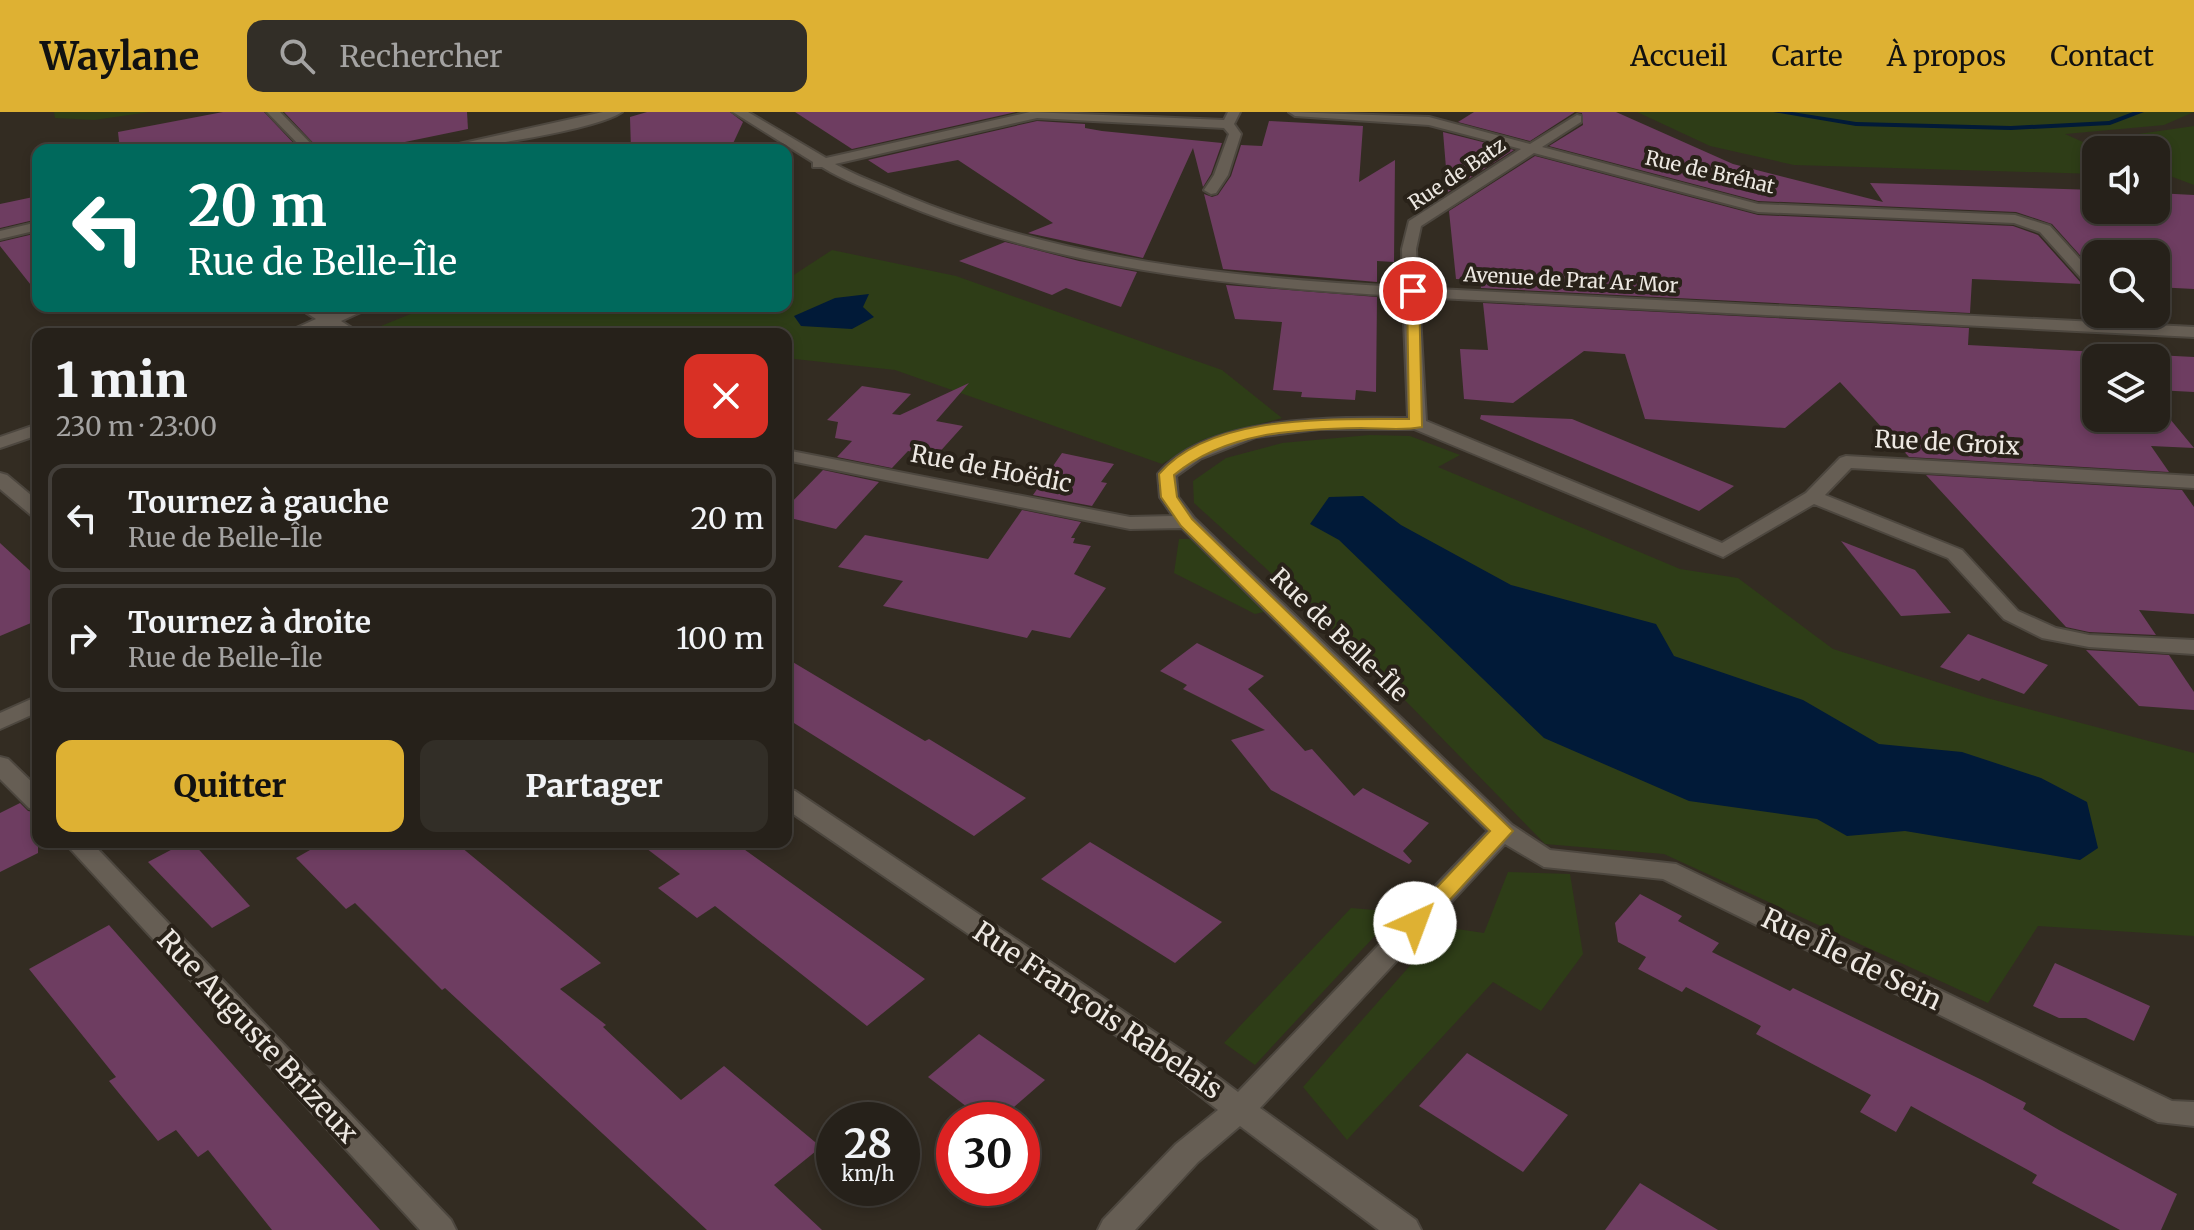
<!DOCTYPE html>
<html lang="fr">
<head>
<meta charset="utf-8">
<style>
	body { margin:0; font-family:Merriweather,serif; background:#322e27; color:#f1f3f6; height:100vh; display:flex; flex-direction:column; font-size:30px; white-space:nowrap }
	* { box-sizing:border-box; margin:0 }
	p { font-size:26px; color:#a4a3a2 }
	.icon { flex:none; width:44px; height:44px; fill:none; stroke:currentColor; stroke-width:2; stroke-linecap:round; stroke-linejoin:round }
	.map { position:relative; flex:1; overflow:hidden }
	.drawer { position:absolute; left:32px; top:216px; width:760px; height:520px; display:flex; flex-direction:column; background:#26211a; border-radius:16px; box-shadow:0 4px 12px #0003,0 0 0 2px #423e39 }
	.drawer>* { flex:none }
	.hud { position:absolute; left:32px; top:32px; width:760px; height:168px; border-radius:16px; box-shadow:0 4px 12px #0003,0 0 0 2px #423e39; background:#00695c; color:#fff; overflow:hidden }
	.buttons { position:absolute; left:2082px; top:24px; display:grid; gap:16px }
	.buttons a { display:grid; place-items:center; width:88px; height:88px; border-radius:16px; background:#26211a; box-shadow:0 4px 12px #0003,0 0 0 2px #423e39; font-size:40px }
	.speed { position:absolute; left:816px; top:990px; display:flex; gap:16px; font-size:40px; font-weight:700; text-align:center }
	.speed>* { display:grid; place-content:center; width:104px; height:104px; border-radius:50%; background:#26211a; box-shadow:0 4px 12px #0003,0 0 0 2px #423e39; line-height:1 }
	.speed small { font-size:20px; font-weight:400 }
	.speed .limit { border:12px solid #d22; background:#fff; color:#111 }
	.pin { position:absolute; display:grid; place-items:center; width:68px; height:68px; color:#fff; margin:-34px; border:4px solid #fff; border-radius:50%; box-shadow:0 2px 8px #0007 }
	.me { position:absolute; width:88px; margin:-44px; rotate:43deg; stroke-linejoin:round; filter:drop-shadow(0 0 6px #0008) }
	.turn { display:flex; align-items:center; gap:28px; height:168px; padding:0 24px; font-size:36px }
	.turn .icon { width:104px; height:104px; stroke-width:2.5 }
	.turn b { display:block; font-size:56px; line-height:68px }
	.round { display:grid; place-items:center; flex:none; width:84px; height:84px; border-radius:16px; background:#322e27 }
	.head { display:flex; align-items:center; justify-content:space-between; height:136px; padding:0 24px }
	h1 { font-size:48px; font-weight:800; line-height:60px }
	.button { display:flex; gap:16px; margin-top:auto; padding:16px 24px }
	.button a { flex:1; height:92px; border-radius:16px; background:#deb133; color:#111; font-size:32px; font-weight:800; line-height:92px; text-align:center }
	.button a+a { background:#322e27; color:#f1f3f6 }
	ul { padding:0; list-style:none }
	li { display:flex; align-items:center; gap:24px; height:108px; margin:0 16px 12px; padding:0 8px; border:4px solid #423e39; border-radius:16px }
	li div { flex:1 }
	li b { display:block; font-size:30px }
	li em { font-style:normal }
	header { display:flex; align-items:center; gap:48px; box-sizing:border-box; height:112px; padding:0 40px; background:#deb133; color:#111 }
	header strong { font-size:38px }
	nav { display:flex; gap:44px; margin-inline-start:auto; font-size:28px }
	.search { width:560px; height:72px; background:#322e27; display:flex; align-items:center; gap:20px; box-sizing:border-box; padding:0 28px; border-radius:16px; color:#a4a3a2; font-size:30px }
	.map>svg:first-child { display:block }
	.green { fill:#2e3d17 }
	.water { fill:#011a38 }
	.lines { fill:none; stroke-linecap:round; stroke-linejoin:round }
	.stream { fill:#011a38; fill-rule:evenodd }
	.building { fill:#6e3d61 }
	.minor-casing { stroke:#4d473f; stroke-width:4 }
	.tertiary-casing { stroke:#4d473f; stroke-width:4 }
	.minor { fill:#665e54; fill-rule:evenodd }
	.tertiary { fill:#665e54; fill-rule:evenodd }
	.route { fill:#deb133; stroke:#907321; stroke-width:2 }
	.labels { text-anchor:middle; stroke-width:8; stroke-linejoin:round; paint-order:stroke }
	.far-street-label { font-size:20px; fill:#ede8e2; stroke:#292219 }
	.street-label { font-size:24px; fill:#ede8e2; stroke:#292219 }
	.near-street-label { font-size:28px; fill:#ede8e2; stroke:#292219 }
</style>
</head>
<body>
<header>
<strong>Waylane</strong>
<div class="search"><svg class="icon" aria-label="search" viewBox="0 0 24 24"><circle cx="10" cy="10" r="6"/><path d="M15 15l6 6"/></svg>Rechercher</div>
<nav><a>Accueil</a><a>Carte</a><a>À propos</a><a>Contact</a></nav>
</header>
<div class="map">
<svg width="2194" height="1118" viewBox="0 0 2194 1118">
	<rect width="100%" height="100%" fill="#332c22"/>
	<g class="green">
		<path d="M54 0H150L94 8 55 6Z"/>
		<path d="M1637 0H2194L2164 13 2065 22 2083 30 2194 14V73L2170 64 2156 63V38H2096V62L1794 53 1710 34Z"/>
		<path d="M832 138 956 164 1222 258 1282 306 1202 328 1162 352 895 258 786 246V222H388L376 216 430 194H648L735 202 748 194H786V168Z"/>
		<path d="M1370 323 1410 324 1460 343 1438 355 1680 457 1738 466 1833 537 1987 586 2194 641V824L2038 814 1988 891 1664 742 1545 732 1362 544 1194 391 1193 369 1226 346 1282 331Z"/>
		<path d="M1179 427H1191L1264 500 1255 502 1174 461Z"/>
		<path d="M1508 760 1570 762 1583 842 1541 899 1493 870 1347 1028 1303 975 1444 815 1484 821Z"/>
		<path d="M1351 796 1397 800 1255 953 1224 931Z"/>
	</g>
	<g class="water">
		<path d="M869 182 863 195 874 205 852 217 801 214 794 204 835 186Z"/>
		<path d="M1363 384 1401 413 1511 473 1656 512 1674 544 1803 588 1879 632 1962 640 2041 666 2087 690 2098 736 2080 748 1905 719 1847 724 1817 707 1689 689 1544 626 1339 428 1310 412 1329 385Z"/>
	</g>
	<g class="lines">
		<path class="stream" d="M1773 0H1792L1856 10 2011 14 2109 9 2133 0H2144L2110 13 2011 18 1856 14Z"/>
	</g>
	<g class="building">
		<path d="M223 0H264L300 38H120L118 20Z"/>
		<path d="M284 0H467L468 17 366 38H320Z"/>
		<path d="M647 0H730L743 10 730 38H631L630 5Z"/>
		<path d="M795 0H1016L852 37Z"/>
		<path d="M1474 0H1616L1733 52 1883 90 1870 71 2096 78V98H2156V81L2194 83V177L2156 175V142H2096V161L2052 112 2016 100 1758 89 1549 34 1583 13 1582 1 1575 0 1530 29 1458 10Z"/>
		<path d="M1037 9 1085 12V16L1102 19 1222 31 1211 62 1203 75 1193 36 1143 146 1028 121 1053 111 958 48 888 61 868 48Z"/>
		<path d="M1269 9 1363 14 1359 70 1395 48 1394 150 1377 149V170L1223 157 1204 82 1212 85 1218 83 1231 64 1241 33 1262 34Z"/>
		<path d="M1443 20 1514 38 1448 80Z"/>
		<path d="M1535 44 1758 103 2013 114 2038 123 2082 172 1972 167 1970 201 1481 176 1480 168 1456 167 1449 99Z"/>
		<path d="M38 84V107L0 116V92Z"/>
		<path d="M38 121V182L0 134V130Z"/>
		<path d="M1005 130 1079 149 1137 160 1121 195 1066 176 1052 183 959 149Z"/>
		<path d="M1226 173 1377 185 1376 280 1356 278 1355 288 1301 285 1302 280 1273 278 1282 210 1235 207Z"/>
		<path d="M1483 191 1969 216 1968 233 2194 245V280L2156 278V246H2096V306H2156V290L2194 336 2151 334 2169 360 1909 345 1840 270 1785 316 1645 307 1625 242 1584 239 1513 291 1464 287 1460 237 1488 238Z"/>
		<path d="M969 271 936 309 963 314 936 344 908 339 892 356 837 345 852 329 835 326 838 310 827 308 862 274 911 282 892 302 900 303Z"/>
		<path d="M1481 303 1572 307 1734 374 1699 399 1480 307Z"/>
		<path d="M1062 341 1114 352 1101 370 1107 371 1092 394 1033 383Z"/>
		<path d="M823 358 879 370 836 417 786 405V396Z"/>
		<path d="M1926 363 2182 378 2194 395V502L2139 498 2156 523 2089 520 2066 515Z"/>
		<path d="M1022 398 1081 410 1071 426H1075L1073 431 1091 434 1074 462 1106 476 1070 526 1032 518 1027 526 883 494 903 469 838 455 865 423 988 447Z"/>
		<path d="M1841 429 1915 458 1951 501 1901 504Z"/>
		<path d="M0 431 38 466V508L0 524Z"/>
		<path d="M1968 522 2048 553 2024 582 1982 566 1979 569 1940 555Z"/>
		<path d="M1197 531 1264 564 1248 577 1305 639 1312 637 1354 684 1363 676 1429 711 1403 739 1412 749 1409 752 1271 678 1231 628 1265 618 1183 577 1187 573 1160 559Z"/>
		<path d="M2086 538 2169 543 2194 580V598L2139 594Z"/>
		<path d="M786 546 925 629 929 627 1026 686 974 724 786 606Z"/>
		<path d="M20 691 28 699 38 701V741L0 760V701Z"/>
		<path d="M186 730H192L250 794 212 816 148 750Z"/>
		<path d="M324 730H455L601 851 560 877 606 913 603 915 681 988 724 954 821 1035 774 1073 822 1118H707L445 876 442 878 355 791 346 797 296 746Z"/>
		<path d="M638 730H734L925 867 867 914 715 794 697 806 658 776 680 762Z"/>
		<path d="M1090 730 1222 810 1175 851 1041 767Z"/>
		<path d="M1640 782 1682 804 1678 809 1719 831 1712 840 1790 879 1793 876 1982 968 2026 991 2023 997 2059 1018 2177 1082 2161 1118H2120L2032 1071 2037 1063 1911 994 1896 1020 1860 1000 1871 983 1756 922 1761 914 1686 875 1682 880 1638 857 1646 845 1618 830 1615 811Z"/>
		<path d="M109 813 310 1040 380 1118H272L208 1038 198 1045 176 1018 158 1029 109 969 116 965 29 857Z"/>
		<path d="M2055 851 2150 894 2134 929 2086 906H2059L2033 894Z"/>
		<path d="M979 922 1045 968 999 1008H984L928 965Z"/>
		<path d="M1467 941 1568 1003 1523 1060 1419 994Z"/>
		<path d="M1640 1071 1718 1118H1605Z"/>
	</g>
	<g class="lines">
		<defs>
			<g id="minor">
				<path d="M267 0H280L317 38H304Z"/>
				<path d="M733 0H748L826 46 1030 0 1224 8 1228 0H1240L1234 12 1241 22 1228 63 1216 81 1211 82 1204 78 1214 63 1229 22 1224 16 1037 6 835 52C856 64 880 72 902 82 1059 148 1234 166 1403 175L1402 137 1409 109 1521 37 1429 13 1295 4 1289 0 1429 5 1530 32 1577 3 1581 4V10L1542 35 1758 92 2015 103 2050 114 2096 165V179L2091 177 2040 120 2014 111 1758 100 1534 41 1421 114 1416 137 1418 176 2194 215V225L1419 185 1426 309 1722 431 1806 381 1840 346 1846 344 2194 364V376L1851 356 1825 383 1962 438 2018 499 2056 516 2089 523 2194 528V542L2089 535 2042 526 2004 507 1948 446 1814 392 1723 445 1414 317H1319L1256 325 1200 347 1176 364 1178 385 1194 406 1512 713 1550 738 1676 752 2172 989 2194 990V1014L2158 1010 1663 767 1544 755 1505 732 1260 996 1416 1108 1421 1118H1379L1240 1014 1198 1050 1135 1118H1098L1103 1108 1176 1032 1218 998 1167 958 786 697V677L795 679 1187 942 1238 980 1488 719 1182 416 1130 417 786 348V338L1130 405 1173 404 1160 385 1158 362C1206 303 1338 305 1408 306L1403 184C1232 175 1053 156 893 88 869 77 844 69 822 55H813V50Z"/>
				<path d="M296 194H315L330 202 352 194H374L341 209 361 222H341L327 214 306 222H283L316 207Z"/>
				<path d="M38 312V323L0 336V325Z"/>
				<path d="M0 361 7 363 38 389V405L31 403 0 377Z"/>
				<path d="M38 584V600L0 617V601Z"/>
				<path d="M0 645 8 647 38 676V698L29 696 0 667Z"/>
				<path d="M64 730H91L451 1108 456 1118H420Z"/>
			</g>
			<g id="tertiary">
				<path d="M603 0H622C597 18 466 38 432 38Z"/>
				<path d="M38 110V118L0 127V119Z"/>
			</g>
		</defs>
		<use href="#minor" class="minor-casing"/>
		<use href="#tertiary" class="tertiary-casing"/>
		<use href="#minor" class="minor"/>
		<use href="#tertiary" class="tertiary"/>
	</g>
	<path class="route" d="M1413 176 1419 179 1422 315C1403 319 1380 316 1361 316 1295 317 1226 320 1174 363L1177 385 1192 407 1513 719 1423 817H1408L1404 811 1408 806 1490 719 1181 414 1161 385 1159 362C1212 300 1335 308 1409 307L1407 179Z"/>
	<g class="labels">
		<g class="far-street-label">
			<text transform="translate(1710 60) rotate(13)" y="7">Rue de Bréhat</text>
			<text transform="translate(1457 62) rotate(-34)" y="7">Rue de Batz</text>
			<text transform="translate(1571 168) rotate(3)" y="7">Avenue de Prat Ar Mor</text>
		</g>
		<g class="street-label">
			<text transform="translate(1947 331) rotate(3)" y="8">Rue de Groix</text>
			<text transform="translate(991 357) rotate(11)" y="8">Rue de Hoëdic</text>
			<text transform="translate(1339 523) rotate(44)" y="8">Rue de Belle-Île</text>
		</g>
		<g class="near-street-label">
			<text transform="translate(1852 847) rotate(26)" y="10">Rue Île de Sein</text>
			<text transform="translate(1098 898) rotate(34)" y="10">Rue François Rabelais</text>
			<text transform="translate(258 924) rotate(47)" y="10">Rue Auguste Brizeux</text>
		</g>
	</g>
</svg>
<div class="buttons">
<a><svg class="icon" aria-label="sound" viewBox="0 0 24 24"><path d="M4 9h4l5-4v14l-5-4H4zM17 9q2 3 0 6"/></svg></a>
<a><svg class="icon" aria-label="search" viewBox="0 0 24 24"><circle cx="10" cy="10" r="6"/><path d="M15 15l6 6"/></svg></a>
<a><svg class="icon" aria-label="layers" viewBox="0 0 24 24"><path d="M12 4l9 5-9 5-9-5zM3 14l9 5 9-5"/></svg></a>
</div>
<div class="speed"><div>28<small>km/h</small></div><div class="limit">30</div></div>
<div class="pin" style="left:1413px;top:179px;background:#d93025"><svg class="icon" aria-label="arrive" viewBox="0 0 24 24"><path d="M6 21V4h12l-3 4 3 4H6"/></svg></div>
<svg class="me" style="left:1415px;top:811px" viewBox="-20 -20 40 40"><circle r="19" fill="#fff"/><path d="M0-13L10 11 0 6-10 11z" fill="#deb133"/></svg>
<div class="hud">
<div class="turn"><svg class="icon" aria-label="left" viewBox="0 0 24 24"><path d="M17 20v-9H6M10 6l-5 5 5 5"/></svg><div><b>20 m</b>Rue de Belle-Île</div></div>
</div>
<section class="drawer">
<div class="head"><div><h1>1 min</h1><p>230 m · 23:00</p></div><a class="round" style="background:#d93025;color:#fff"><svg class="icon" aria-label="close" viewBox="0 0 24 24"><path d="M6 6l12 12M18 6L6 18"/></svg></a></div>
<ul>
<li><svg class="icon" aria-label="left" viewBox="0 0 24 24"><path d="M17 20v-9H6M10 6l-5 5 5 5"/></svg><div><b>Tournez à gauche</b><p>Rue de Belle-Île</p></div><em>20 m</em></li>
<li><svg class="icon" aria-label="right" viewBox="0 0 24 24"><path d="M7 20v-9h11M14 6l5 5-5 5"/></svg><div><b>Tournez à droite</b><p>Rue de Belle-Île</p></div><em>100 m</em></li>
</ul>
<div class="button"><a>Quitter</a><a>Partager</a></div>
</section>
</div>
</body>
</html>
